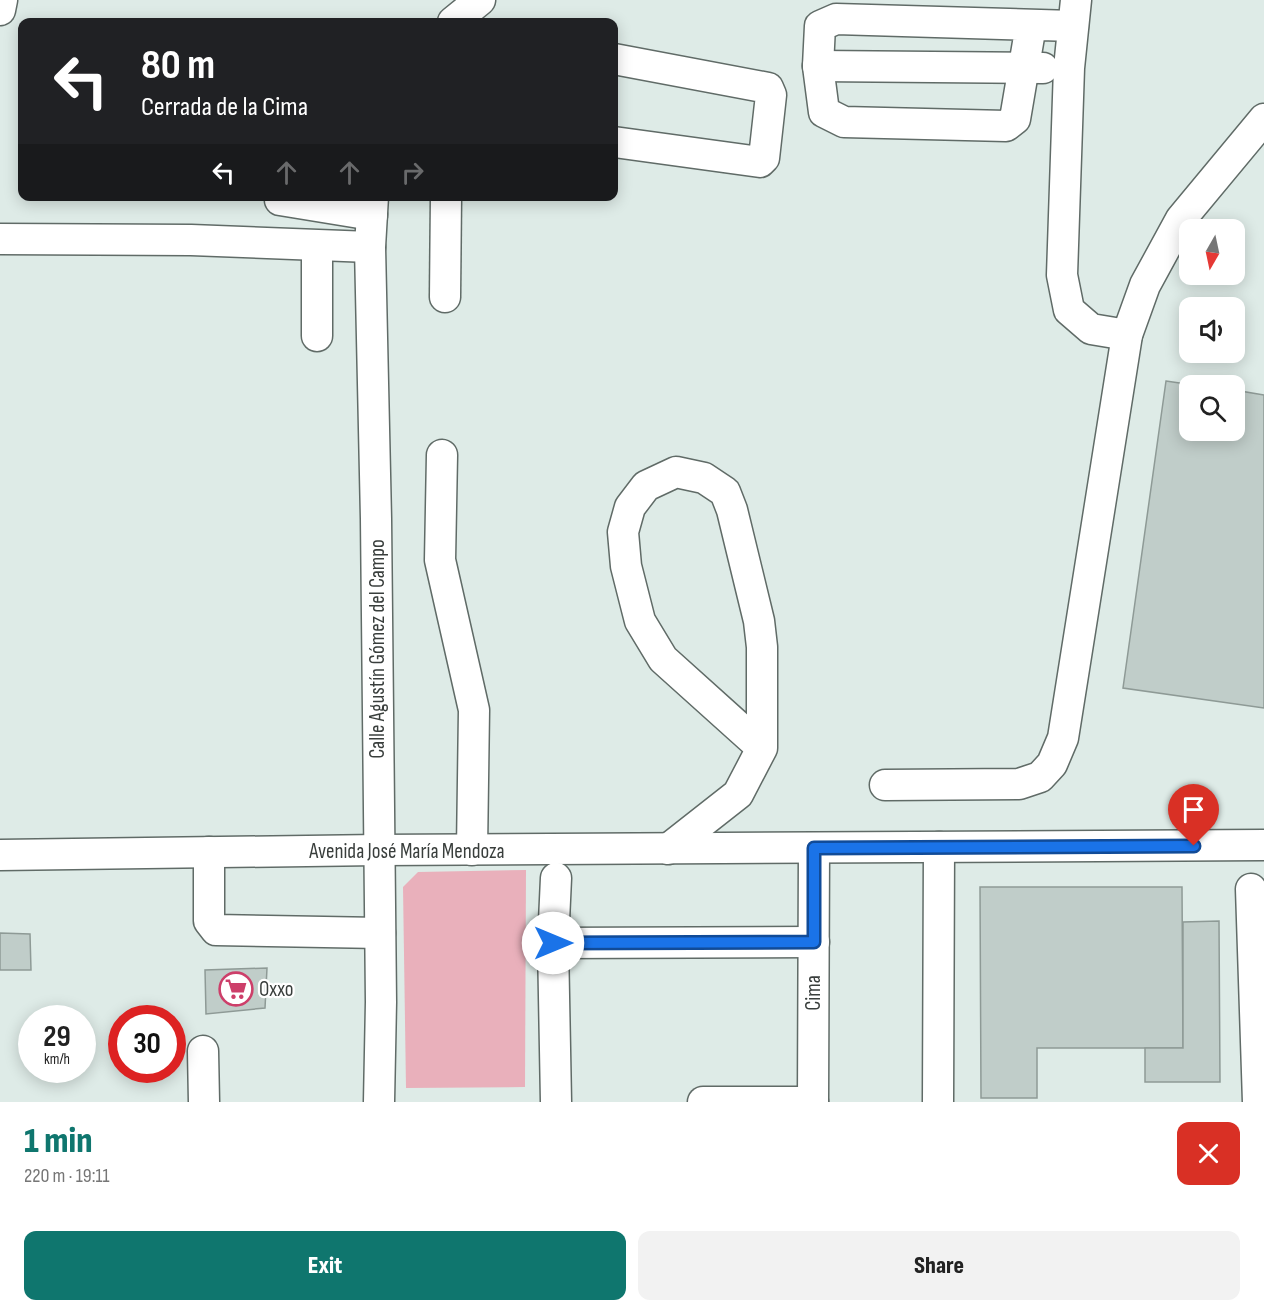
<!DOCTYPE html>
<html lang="en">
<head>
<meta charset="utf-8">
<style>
	body { margin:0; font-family:"Sofia Sans Condensed",sans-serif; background:#f2f2f2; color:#222; height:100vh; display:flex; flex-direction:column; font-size:22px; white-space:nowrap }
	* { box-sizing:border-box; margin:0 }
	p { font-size:20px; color:#767676 }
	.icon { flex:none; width:33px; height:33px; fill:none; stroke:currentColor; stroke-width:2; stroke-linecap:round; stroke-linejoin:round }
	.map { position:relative; height:1102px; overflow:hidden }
	.details { display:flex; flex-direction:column; background:#fff; flex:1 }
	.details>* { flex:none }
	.top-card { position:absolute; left:18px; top:18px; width:600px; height:183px; border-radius:12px; box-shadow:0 3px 15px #0003; background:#202124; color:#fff; overflow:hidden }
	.needle { width:39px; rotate:189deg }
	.buttons { position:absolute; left:1179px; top:219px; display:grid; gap:12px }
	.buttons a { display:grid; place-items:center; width:66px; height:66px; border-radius:12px; background:#fff; box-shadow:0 3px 15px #0003; font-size:30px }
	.speed { position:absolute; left:18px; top:1005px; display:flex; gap:12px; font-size:30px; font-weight:700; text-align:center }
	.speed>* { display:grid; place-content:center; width:78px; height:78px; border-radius:50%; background:#fff; box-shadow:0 3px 15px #0003; line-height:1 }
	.speed small { font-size:15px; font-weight:400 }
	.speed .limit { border:9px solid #d22; background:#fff; color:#111 }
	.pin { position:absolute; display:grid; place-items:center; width:51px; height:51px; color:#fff; margin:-62px -26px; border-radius:50% 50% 50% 0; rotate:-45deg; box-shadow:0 0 6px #0007 }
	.pin .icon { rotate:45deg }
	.me { position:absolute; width:66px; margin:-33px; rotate:90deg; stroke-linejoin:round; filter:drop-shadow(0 0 4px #0008) }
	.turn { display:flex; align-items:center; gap:21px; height:126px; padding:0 24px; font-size:27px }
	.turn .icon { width:78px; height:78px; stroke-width:2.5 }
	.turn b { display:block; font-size:42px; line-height:51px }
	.lanes { display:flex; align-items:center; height:57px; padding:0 24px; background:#0003; justify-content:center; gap:30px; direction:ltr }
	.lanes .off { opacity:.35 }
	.round { display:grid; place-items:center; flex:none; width:63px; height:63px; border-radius:12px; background:#f2f2f2 }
	.headline { display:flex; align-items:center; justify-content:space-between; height:102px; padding:0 24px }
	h1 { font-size:36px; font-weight:800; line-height:45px; color:#0f766e }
	.cta { display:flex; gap:12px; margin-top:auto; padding:12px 24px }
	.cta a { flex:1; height:69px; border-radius:12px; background:#0f766e; color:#fff; font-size:24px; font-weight:800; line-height:69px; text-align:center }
	.cta a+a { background:#f2f2f2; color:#222 }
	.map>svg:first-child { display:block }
	.green { fill:#e9b0bb }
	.building { fill:#c0cdc9; stroke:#8e9a96; stroke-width:1.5 }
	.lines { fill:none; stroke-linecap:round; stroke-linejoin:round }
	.minor-casing { stroke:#606b67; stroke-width:33 }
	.minor { stroke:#fff; stroke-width:30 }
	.route-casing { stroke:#114b97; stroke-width:15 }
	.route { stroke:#1a73e8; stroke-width:10 }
	.labels { text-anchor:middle; stroke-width:4.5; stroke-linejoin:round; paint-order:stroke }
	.street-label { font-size:21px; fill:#393e3c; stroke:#fff }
	.poi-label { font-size:21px; fill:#393e3c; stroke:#fff; text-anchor:start }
</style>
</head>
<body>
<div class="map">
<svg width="1264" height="1102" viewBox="0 0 1264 1102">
	<rect width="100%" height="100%" fill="#deebe7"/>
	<path class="green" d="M526 870 525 1087 406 1088 403 887 418 872Z"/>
	<g class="building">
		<path d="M1166 381 1200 386H1190V430H1234V390L1264 395V708L1123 688Z"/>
		<path d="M980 887H1182L1183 1048H1037V1098H981Z"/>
		<path d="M1219 921 1220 1082H1145V1048H1183V922Z"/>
		<path d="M0 933 30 934 31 970H0Z"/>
		<path d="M267 968 265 1008 206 1014 205 970Z"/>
	</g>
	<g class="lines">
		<defs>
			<g id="minor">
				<path d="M1076 0 1069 68 1062 275 1069 310 1091 329 1127 335"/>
				<path d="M0 10 2 0"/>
				<path d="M453 22 480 0"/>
				<path d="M1031 25 1015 119 1006 126 844 122 824 112 818 66 820 26 836 19 1073 26"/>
				<path d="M614 59 768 88 771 95 764 158 760 162 614 142"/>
				<path d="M818 66 1043 68"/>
				<path d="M280 196V200L372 215"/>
				<path d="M373 196 370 247 376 519 381 1002 379 1102"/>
				<path d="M0 239 191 240 370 247"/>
				<path d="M445 297 446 196"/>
				<path d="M317 336V246"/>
				<path d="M442 455 440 560 474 710 472 850"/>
				<path d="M885 785 1019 784 1040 777 1052 764 1063 738 1127 335 1145 285 1181 219 1264 119"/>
				<path d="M668 849 738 794 762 748V647L759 621 732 510 725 492 704 478 676 472 646 486 630 507 623 532 626 566 640 621 663 659 762 748"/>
				<path d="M209 852V921L216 930 380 933"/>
				<path d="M0 855 378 850 1264 845"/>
				<path d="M556 878 553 943 556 1102"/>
				<path d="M1251 889 1258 1102"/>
				<path d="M553 943 814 942"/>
				<path d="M203 1051 204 1102"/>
				<path d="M703 1102H813"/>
				<path d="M813 1102 814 848"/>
				<path d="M938 1102 939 847"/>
			</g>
		</defs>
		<use href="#minor" class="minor-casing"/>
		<use href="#minor" class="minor"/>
	</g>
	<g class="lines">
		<defs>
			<path id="route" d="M553 943 814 942V848L1194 846"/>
		</defs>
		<use href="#route" class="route-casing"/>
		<use href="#route" class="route"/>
	</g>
	<defs>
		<symbol id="supermarket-ring" viewBox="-11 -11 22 22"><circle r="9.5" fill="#fff" stroke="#cd3f6a" stroke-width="1.5"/><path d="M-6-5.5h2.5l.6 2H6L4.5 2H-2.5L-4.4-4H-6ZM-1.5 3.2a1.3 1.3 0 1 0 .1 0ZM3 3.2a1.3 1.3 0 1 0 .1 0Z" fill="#cd3f6a"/></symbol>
	</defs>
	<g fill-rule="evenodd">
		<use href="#supermarket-ring" x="217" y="970" width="38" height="38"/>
	</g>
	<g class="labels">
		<g class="street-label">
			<text transform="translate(377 649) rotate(-90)" y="7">Calle Agustín Gómez del Campo</text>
			<text x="407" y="858">Avenida José María Mendoza</text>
			<text transform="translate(813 993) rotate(-90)" y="7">Cima</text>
		</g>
		<g class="poi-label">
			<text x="259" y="996">Oxxo</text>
		</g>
	</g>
</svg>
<div class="buttons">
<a><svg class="needle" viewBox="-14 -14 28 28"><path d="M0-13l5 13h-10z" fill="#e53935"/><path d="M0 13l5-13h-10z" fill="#767676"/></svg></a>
<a><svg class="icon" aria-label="sound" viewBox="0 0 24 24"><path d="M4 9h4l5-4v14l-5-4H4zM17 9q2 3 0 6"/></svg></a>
<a><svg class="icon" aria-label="search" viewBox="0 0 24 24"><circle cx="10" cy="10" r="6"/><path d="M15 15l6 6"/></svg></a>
</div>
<div class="speed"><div>29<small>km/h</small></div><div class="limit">30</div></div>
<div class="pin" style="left:1194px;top:846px;background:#d93025"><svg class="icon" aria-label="arrive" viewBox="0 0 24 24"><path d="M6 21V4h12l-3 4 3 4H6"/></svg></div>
<svg class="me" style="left:553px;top:943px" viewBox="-20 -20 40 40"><circle r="19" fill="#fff"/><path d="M0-13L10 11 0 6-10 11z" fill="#1a73e8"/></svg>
<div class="top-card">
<div class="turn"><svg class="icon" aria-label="left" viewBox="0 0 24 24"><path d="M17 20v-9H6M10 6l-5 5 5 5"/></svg><div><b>80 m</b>Cerrada de la Cima</div></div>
<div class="lanes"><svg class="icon" aria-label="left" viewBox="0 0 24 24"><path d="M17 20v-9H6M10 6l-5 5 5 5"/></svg><svg class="icon off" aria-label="ahead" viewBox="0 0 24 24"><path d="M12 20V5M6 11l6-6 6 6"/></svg><svg class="icon off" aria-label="ahead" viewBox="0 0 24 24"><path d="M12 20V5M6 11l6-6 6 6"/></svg><svg class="icon off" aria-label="right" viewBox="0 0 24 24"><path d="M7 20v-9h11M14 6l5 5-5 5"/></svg></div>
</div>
</div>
<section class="details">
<div class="headline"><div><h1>1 min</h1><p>220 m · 19:11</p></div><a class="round" style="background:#d93025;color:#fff"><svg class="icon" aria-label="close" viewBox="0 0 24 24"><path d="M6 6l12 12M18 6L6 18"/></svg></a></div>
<div class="cta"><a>Exit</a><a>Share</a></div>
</section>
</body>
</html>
